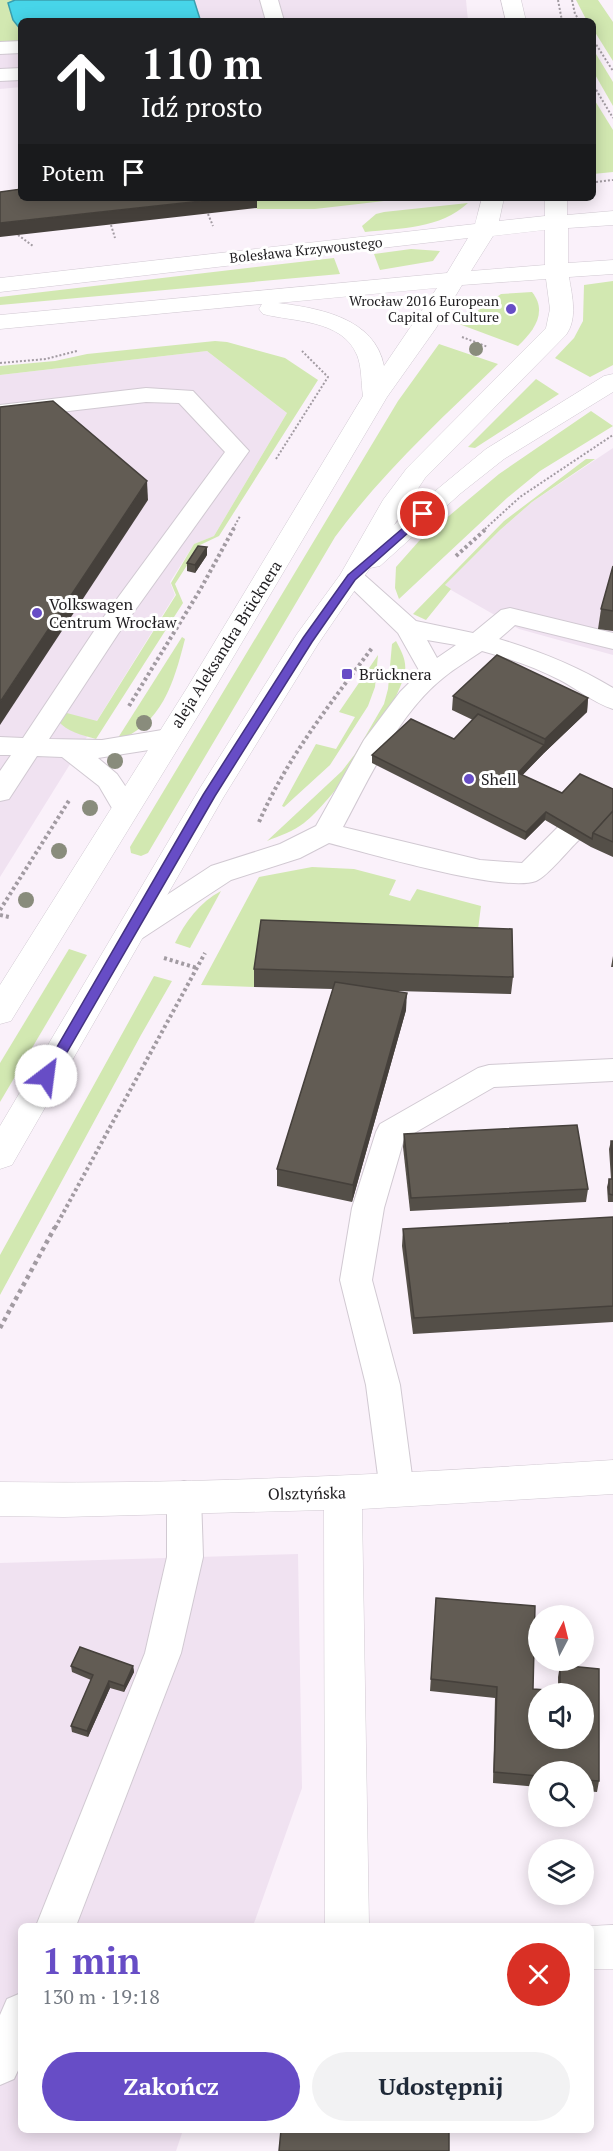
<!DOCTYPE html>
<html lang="pl">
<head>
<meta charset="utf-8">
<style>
	body { margin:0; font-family:"PT Serif",serif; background:#f2f2f3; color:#1f2937; height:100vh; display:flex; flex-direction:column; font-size:22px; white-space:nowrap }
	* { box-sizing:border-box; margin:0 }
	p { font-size:20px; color:#747a83 }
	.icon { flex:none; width:33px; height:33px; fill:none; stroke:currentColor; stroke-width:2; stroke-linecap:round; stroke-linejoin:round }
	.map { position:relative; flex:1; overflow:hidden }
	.drawer { position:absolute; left:18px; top:1923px; width:576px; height:210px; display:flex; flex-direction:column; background:#fff; border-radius:9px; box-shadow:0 3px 15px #0003 }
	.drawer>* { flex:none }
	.hud { position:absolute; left:18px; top:18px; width:578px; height:183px; border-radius:9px; box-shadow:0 3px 15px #0003; background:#202124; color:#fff; overflow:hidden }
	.needle { width:39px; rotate:7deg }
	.fabs { position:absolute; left:528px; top:1605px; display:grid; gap:12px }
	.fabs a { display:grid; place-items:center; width:66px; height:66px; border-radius:50%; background:#fff; box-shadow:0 3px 15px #0003; font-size:30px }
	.pin { position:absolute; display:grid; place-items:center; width:51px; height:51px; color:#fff; margin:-26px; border:3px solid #fff; border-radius:50%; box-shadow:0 2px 6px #0007 }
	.me { position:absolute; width:66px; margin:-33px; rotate:30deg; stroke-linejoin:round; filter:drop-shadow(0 0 4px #0008) }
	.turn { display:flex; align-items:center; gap:21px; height:126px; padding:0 24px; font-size:27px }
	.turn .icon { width:78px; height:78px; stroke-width:2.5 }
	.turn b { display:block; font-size:42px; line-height:51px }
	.then { display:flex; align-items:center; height:57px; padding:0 24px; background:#0003; gap:12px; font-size:22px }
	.round { display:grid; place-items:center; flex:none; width:63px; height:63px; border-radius:32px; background:#f2f2f3 }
	.overview { display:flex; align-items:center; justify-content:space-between; height:102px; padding:0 24px }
	h1 { font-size:36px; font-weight:600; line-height:45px; color:#674dc6 }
	.cta { display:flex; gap:12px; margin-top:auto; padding:12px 24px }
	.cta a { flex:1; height:69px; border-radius:36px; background:#674dc6; color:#fff; font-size:24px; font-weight:600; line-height:69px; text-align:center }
	.cta a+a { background:#f2f2f3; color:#1f2937 }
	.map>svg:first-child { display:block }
	.built { fill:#f0e2f1 }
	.green { fill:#d2e8b1 }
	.water { fill:#47d5e9; stroke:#3b9ead; stroke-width:1.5 }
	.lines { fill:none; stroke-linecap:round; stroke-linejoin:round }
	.lane-casing { stroke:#d1c9d2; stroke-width:2 }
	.street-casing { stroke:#d1c9d2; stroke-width:1 }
	.secondary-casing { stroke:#d1c9d2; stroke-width:1 }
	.path-far2 { stroke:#a29ba2; stroke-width:2; stroke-dasharray:2 2; stroke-linecap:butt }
	.path-far1 { stroke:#a29ba2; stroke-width:4; stroke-dasharray:3 3; stroke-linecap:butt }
	.path { stroke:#a29ba2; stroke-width:4.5; stroke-dasharray:4 4; stroke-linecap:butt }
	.lane { fill:#fff; fill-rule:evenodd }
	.street { fill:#fff; fill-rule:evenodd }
	.secondary { fill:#fff; fill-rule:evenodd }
	.tree { fill:#898c7c }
	.wall { fill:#544f48 }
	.shaded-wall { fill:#45403b }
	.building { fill:#625c54; stroke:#45403b; stroke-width:1.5; fill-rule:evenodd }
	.route { fill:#674dc6; stroke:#433281; stroke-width:1.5 }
	.poi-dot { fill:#674dc6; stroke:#fff; stroke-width:2 }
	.labels { text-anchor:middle; stroke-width:6; stroke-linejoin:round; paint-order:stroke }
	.far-street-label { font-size:14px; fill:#1f1d20; stroke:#fff }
	.far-poi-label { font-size:14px; fill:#1f1d20; stroke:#fff; text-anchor:end }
	.poi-label { font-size:16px; fill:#1f1d20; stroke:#fff; text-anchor:start }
	.street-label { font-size:16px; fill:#1f1d20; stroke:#fff }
</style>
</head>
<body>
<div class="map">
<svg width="613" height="2151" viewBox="0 0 613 2151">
	<rect width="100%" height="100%" fill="#faf1fa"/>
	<g class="built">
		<path d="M0 0H466L468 21H21V87L0 89Z"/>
		<path d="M207 351 287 413 214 536 194 544 170 582 175 595 0 877V375Z"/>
		<path d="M613 448V655L519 629 444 586 500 530 532 502Z"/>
		<path d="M298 1554 302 1788 253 1926H21V2130H183L176 2151H0V1563Z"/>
	</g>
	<g class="green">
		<path d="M0 0H15L8 3C12 17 21 28 21 41L0 42Z"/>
		<path d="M576 0H598L613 22V61L593 29 592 21H587Z"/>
		<path d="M593 49 613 82V106L593 71Z"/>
		<path d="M592 96 613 130V172L593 174Z"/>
		<path d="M253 198H410L315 209H257Z"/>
		<path d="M468 203C440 229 401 228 365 232L362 226 376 214 384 212Z"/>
		<path d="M411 249 440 251 433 261 380 270 374 254Z"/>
		<path d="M334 258 340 274 0 305V297Z"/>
		<path d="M613 281V365L590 377 555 358 574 338 583 321 584 285Z"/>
		<path d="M532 292C548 312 534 331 518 346L459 324 501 294Z"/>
		<path d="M215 341 227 342 285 358 318 380 219 536 200 545 175 584 183 603 96 739C82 735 67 732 57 720L63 712 97 721 176 595 171 583 194 544 214 536 287 413 207 351 0 375V366L55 361 87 354Z"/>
		<path d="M439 344 498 364C440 420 383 472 335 537L148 853 141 856 131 853 130 847 398 401Z"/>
		<path d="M536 379 559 394 475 448 468 447Z"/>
		<path d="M591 411 613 426 540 471 507 498 399 599 395 588 396 567 419 541 499 474Z"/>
		<path d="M586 459H595L532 502 500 530 445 585 451 589 426 620 413 614 504 521Z"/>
		<path d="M182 637 185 639C174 682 162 725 116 741Z"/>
		<path d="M396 641C402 652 408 663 404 676 394 712 334 800 304 823 294 831 279 836 267 841L342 771 355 754 384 704 388 689 392 644Z"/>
		<path d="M378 655 375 687 368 706 330 765 284 807 282 806 316 744 336 749 355 717 339 712Z"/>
		<path d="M312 867 354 869 396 880 389 895 410 901 417 889 481 906 476 945 262 938 254 987 201 985 259 877Z"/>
		<path d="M221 891 190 948 175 943C185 922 200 902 221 891Z"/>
		<path d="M69 949 87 955 0 1102V1063Z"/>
		<path d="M154 976 172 981 141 1035 0 1295V1255Z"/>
	</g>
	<path class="water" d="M15 0H194L200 19 21 21V30L13 20 8 3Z"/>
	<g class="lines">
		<defs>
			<g id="lane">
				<path d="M260 0H278L284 21H266Z"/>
				<path d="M21 41V53L0 54V42Z"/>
				<path d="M21 68V80L0 81V69Z"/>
				<path d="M146 388 193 391 249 451 118 634 49 739 102 740 168 729 177 732 181 738 177 744 168 747 98 758 117 774 140 808 136 815 126 817 116 815 99 786 62 757 37 756 9 799 0 801V771L11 755H0V737L23 738 100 622 225 452 179 403 146 402 0 419V405Z"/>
				<path d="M352 569 361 572 416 621 473 633 501 610 510 608 613 633V649L515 625 499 639C539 651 577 666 613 688V709C594 703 577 689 560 680 535 667 508 658 482 651 469 660 455 668 443 678 398 714 370 777 343 827L480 860 522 863 559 826 569 823 579 826 583 833 579 840C568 850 548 876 536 881 503 893 368 853 329 843L300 858 231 880 141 939 131 942 121 939 117 932 121 925 211 866 280 844 316 826 364 740 400 692 420 672 398 633 340 577 343 572ZM427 640 456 645 437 658Z"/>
				<path d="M613 1059V1081L494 1087 404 1139 384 1208 372 1280 400 1385 414 1491 409 1502 397 1506 385 1502 380 1491 366 1385 340 1280 352 1208 376 1132 380 1124 478 1068 489 1065Z"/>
				<path d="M184 1481 196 1485 201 1496 203 1557 181 1653 76 1926H36L145 1653 167 1557V1496L172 1485Z"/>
				<path d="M21 1993V2064L14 2079 0 2085V2015L7 1999Z"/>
			</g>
			<g id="street">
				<path d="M613 1460V1494L362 1509 369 1926H325L324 1510 64 1517 0 1516V1482C204 1485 409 1473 613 1460Z"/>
				<path d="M613 1925V1969H591V1926H589Z"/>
			</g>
			<g id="secondary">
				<path d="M501 0H521L526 21H506Z"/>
				<path d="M482 198H504L499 221 545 216V198H567V215L613 211V225L568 228V263L613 260V274L569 277C572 296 578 318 566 335L425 478 394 525 486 449 604 376 613 374V392L504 459 461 493 380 566 370 568 318 644 223 798 12 1165 0 1169V1126L200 788 297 634 340 575 383 500 407 468 546 328 550 309 546 279 462 285 436 328 387 397 215 688 11 1021 0 1024V985L187 688 363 396C361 383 362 367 357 355 342 319 293 322 263 314L259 309 262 304 0 329V315L447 273 468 238 0 292V278L475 224ZM545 230V265L471 271 493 236ZM437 288 384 366C375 318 319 308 278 303Z"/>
			</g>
		</defs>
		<use href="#lane" class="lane-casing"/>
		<use href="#street" class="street-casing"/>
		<use href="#secondary" class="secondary-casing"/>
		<g class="path-far2">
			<path d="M558 0 562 21"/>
			<path d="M572 0 575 14 580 21"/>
			<path d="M592 38 613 71"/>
			<path d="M592 83 613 118"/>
			<path d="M596 182 613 180"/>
			<path d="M208 214 213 226"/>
			<path d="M111 225 115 238"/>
			<path d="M18 235 33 246"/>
			<path d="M462 337 488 347"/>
			<path d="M0 363 46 359 77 351"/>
			<path d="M276 459 328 377 302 351"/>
			<path d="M233 529 240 516"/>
			<path d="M485 529 520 497 613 435"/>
		</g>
		<g class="path-far1">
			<path d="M456 556 487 528"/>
			<path d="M129 706 200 590 234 528"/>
			<path d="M259 822C287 758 330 704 372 648"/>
			<path d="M0 910 70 799"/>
			<path d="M0 915 9 917"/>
			<path d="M164 958 197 968"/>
			<path d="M55 1228 205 953"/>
		</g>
		<path class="path" d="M0 1328 55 1227"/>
		<use href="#lane" class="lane"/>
		<use href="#street" class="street"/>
		<use href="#secondary" class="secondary"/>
	</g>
	<g class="tree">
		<circle cx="476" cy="349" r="7"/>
		<circle cx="144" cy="723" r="8"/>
		<circle cx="115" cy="761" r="8"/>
		<circle cx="90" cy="808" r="8"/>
		<circle cx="59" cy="851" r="8"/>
		<circle cx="26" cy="900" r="8"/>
	</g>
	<g class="wall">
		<path d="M207 555 195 573 187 571V563Z"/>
		<path d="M613 566V631L598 629 601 609Z"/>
		<path d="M453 696 588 698 587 712 544 753 522 775 562 793 613 789V857L591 847 545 820 525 840 372 763V755L454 739 473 720 452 710Z"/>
		<path d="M613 956V967H611Z"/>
		<path d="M254 969 513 977 511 994 396 991 406 1010 352 1202 277 1186V1169L333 989 254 987Z"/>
		<path d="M404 1134 588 1189 586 1202 410 1211 403 1147Z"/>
		<path d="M611 1141H613V1202H608L607 1187 609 1179H611L609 1149Z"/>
		<path d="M613 1217V1322L413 1334 402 1246 403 1229Z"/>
		<path d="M436 1598 533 1689 558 1691V1677L560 1665 599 1781 597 1792 584 1791V1772H538V1787L493 1783 495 1698 430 1691Z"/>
		<path d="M71 1666H133L134 1672 124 1692 110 1688 88 1737 72 1732 71 1726 91 1680 72 1672Z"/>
	</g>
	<g class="shaded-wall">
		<path d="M229 198H257V208L0 237V223Z"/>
		<path d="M147 481 148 500 0 725V702Z"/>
		<path d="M207 547V555L195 573V565Z"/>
		<path d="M588 698 587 712 544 753 517 781 518 773 544 745 545 739Z"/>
		<path d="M546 812 545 820 525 840 526 832Z"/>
		<path d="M407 993 406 1010 352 1202 353 1185Z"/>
		<path d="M133 1666 134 1672 124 1692V1686Z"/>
		<path d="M109 1681 110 1688 88 1737 87 1731Z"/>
	</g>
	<g class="building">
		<path d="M21 189V198H229L0 223V192Z"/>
		<path d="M53 401 147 481 0 702V407Z"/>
		<path d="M198 546 207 547 195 565 187 563Z"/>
		<path d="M613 566V611L601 609Z"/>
		<path d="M497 655 588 698 545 739 453 696Z"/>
		<path d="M478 714 544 745 518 773 562 793 580 774 613 789V811L593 833 592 839 546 812 526 832 372 755 411 719 454 739Z"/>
		<path d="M613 811V842L593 833Z"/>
		<path d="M261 920 512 929 513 977 254 969Z"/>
		<path d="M335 982 407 993 353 1185 277 1169Z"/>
		<path d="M577 1125 588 1189 411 1198 404 1134Z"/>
		<path d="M611 1141H613V1178Z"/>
		<path d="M609 1179H613V1195L609 1194Z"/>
		<path d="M613 1217V1306L414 1318 403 1229Z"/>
		<path d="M436 1598 535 1606 533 1689 560 1691V1665L599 1669V1781L584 1780V1772H538V1776L494 1772 497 1687 431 1679ZM538 1694H584V1738H538Z"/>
		<path d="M80 1647 133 1666 124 1686 109 1681 87 1731 71 1726 93 1675 71 1666Z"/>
		<path d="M281 2130H449V2151H279Z"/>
	</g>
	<path class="route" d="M423 511 427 512V516L355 580 312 642 215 796 51 1080H42L40 1076 42 1073 203 795 303 638 348 575Z"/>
	<g class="poi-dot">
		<circle cx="511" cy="309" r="6"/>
		<circle cx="37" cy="613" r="6"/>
		<rect x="341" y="668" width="12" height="12" rx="3"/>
		<circle cx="469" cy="779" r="6"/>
	</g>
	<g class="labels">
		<g class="far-street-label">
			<text transform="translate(306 250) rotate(-6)" y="5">Bolesława Krzywoustego</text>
		</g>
		<g class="far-poi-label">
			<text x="499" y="306">Wrocław 2016 European<tspan x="499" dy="16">Capital of Culture</tspan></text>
		</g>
		<g class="poi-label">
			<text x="49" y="610">Volkswagen<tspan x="49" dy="18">Centrum Wrocław</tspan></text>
			<text x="359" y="680">Brücknera</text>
			<text x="481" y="785">Shell</text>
		</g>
		<g class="street-label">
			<text transform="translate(226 644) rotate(-58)" y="6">aleja Aleksandra Brücknera</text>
			<text transform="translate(307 1493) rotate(-1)" y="6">Olsztyńska</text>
		</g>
	</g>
</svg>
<div class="fabs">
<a><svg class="needle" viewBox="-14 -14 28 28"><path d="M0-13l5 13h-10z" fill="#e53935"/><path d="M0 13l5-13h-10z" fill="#747a83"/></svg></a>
<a><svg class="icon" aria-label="sound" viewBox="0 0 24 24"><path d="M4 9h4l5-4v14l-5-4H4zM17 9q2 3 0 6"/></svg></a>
<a><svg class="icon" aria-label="search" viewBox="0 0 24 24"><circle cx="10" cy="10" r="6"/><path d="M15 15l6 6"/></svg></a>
<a><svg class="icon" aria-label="layers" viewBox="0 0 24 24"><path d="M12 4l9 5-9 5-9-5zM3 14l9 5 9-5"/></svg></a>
</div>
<div class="pin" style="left:423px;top:514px;background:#d93025"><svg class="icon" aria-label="arrive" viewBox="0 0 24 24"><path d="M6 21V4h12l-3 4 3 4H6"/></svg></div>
<svg class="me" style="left:46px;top:1076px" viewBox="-20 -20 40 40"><circle r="19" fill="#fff"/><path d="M0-13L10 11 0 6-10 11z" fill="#674dc6"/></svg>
<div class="hud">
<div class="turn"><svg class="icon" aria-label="ahead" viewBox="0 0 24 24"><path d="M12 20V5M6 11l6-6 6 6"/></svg><div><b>110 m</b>Idź prosto</div></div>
<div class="then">Potem<svg class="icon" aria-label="arrive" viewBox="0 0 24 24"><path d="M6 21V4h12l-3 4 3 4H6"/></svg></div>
</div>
<section class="drawer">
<div class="overview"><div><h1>1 min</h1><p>130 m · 19:18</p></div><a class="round" style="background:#d93025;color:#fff"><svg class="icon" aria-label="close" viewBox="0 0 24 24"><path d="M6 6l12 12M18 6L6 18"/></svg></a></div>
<div class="cta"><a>Zakończ</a><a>Udostępnij</a></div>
</section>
</div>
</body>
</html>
